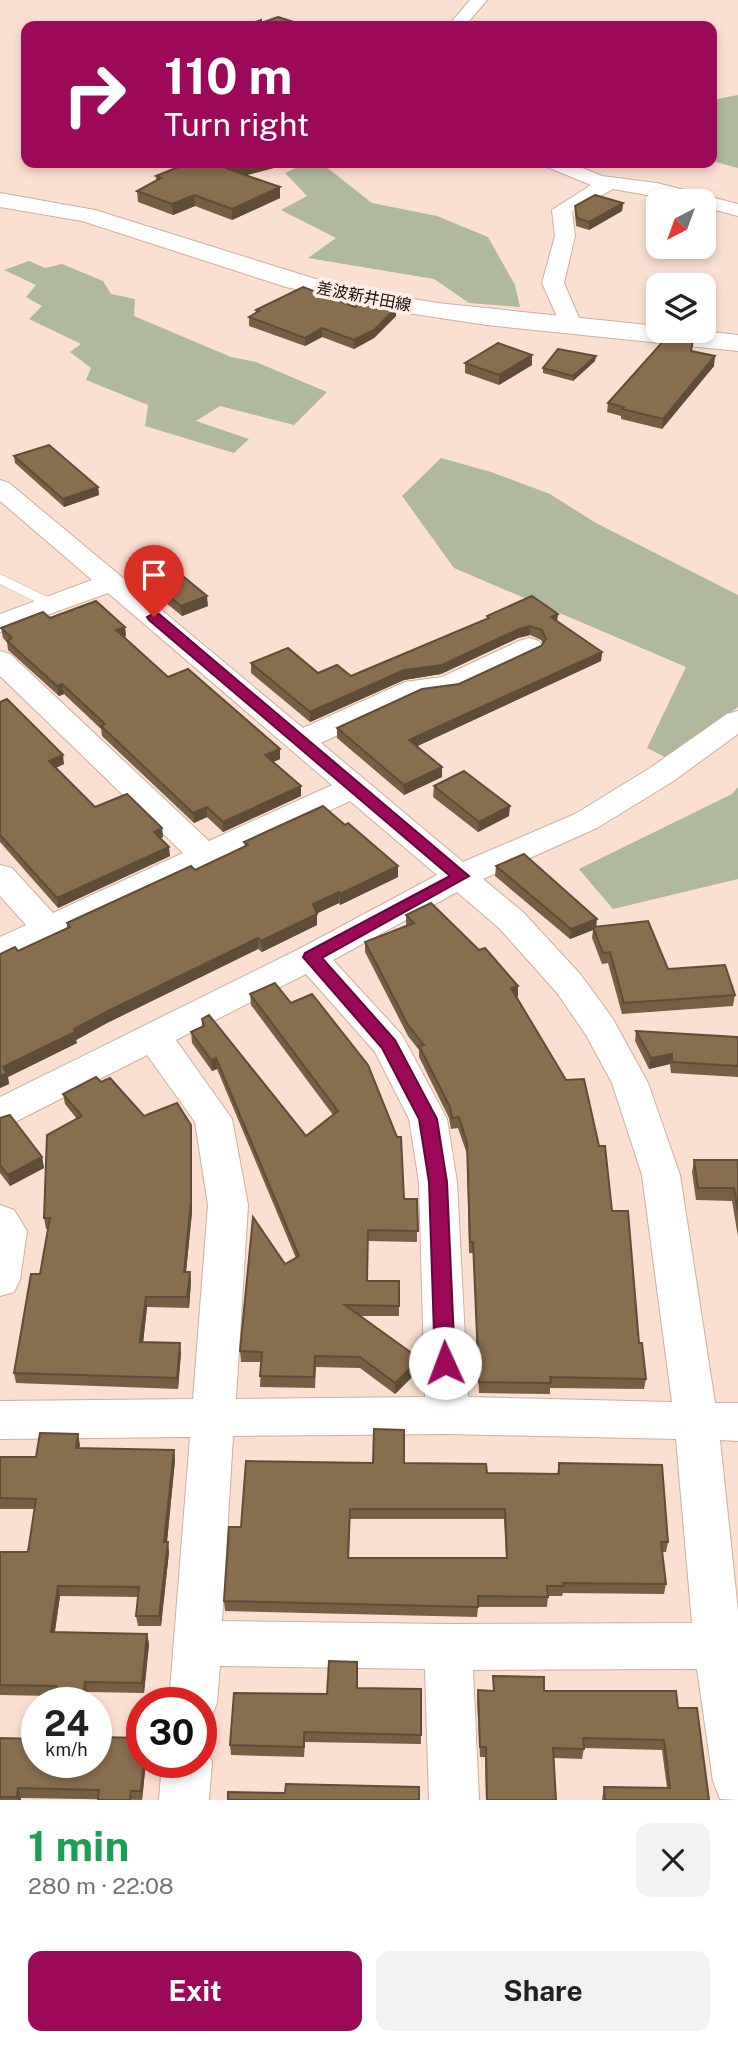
<!DOCTYPE html>
<html lang="en">
<head>
<meta charset="utf-8">
<style>
	body { margin:0; font-family:"Public Sans","Noto Sans JP",sans-serif; background:#f2f2f2; color:#202124; height:100vh; display:flex; flex-direction:column; font-size:26px; white-space:nowrap }
	* { box-sizing:border-box; margin:0 }
	p { font-size:23px; color:#757577 }
	.icon { flex:none; width:38px; height:38px; fill:none; stroke:currentColor; stroke-width:2; stroke-linecap:round; stroke-linejoin:round }
	.map { position:relative; height:1800px; overflow:hidden }
	.panel { display:flex; flex-direction:column; background:#fff; flex:1 }
	.panel>* { flex:none }
	.hud { position:absolute; left:21px; top:21px; width:696px; height:147px; border-radius:14px; box-shadow:0 4px 10px #0003; background:#9b0958; color:#fff; overflow:hidden }
	.needle { width:46px; rotate:221deg }
	.tools { position:absolute; left:646px; top:189px; display:grid; gap:14px }
	.tools a { display:grid; place-items:center; width:70px; height:70px; border-radius:14px; background:#fff; box-shadow:0 4px 10px #0003; font-size:35px }
	.speed { position:absolute; left:21px; top:1687px; display:flex; gap:14px; font-size:35px; font-weight:700; text-align:center }
	.speed>* { display:grid; place-content:center; width:91px; height:91px; border-radius:50%; background:#fff; box-shadow:0 4px 10px #0003; line-height:1 }
	.speed small { font-size:18px; font-weight:400 }
	.speed .limit { border:10px solid #d22; background:#fff; color:#111 }
	.pin { position:absolute; display:grid; place-items:center; width:60px; height:60px; color:#fff; margin:-72px -30px; border-radius:50% 50% 50% 0; rotate:-45deg; box-shadow:0 0 7px #0007 }
	.pin .icon { rotate:45deg }
	.me { position:absolute; width:77px; margin:-38px; rotate:358deg; stroke-linejoin:round; filter:drop-shadow(0 0 5px #0008) }
	.turn { display:flex; align-items:center; gap:24px; height:147px; padding:0 28px; font-size:32px }
	.turn .icon { width:91px; height:91px; stroke-width:2.5 }
	.turn b { display:block; font-size:49px; line-height:60px }
	.round { display:grid; place-items:center; flex:none; width:74px; height:74px; border-radius:14px; background:#f2f2f2 }
	.head { display:flex; align-items:center; justify-content:space-between; height:119px; padding:0 28px }
	h1 { font-size:42px; font-weight:700; line-height:52px; color:#1e9e55 }
	.cta { display:flex; gap:14px; margin-top:auto; padding:14px 28px }
	.cta a { flex:1; height:80px; border-radius:14px; background:#9b0958; color:#fff; font-size:28px; font-weight:700; line-height:80px; text-align:center }
	.cta a+a { background:#f2f2f2; color:#202124 }
	.map>svg:first-child { display:block }
	.green { fill:#b0b89e }
	.lines { fill:none; stroke-linecap:round; stroke-linejoin:round }
	.lane-casing { stroke:#cfaf9e; stroke-width:1 }
	.street-casing { stroke:#cfaf9e; stroke-width:2 }
	.secondary-casing { stroke:#cfaf9e; stroke-width:2 }
	.lane { fill:#fff; fill-rule:evenodd }
	.street { fill:#fff; fill-rule:evenodd }
	.secondary { fill:#fff; fill-rule:evenodd }
	.wall { fill:#765f43; fill-rule:evenodd }
	.shaded-wall { fill:#604d37 }
	.building { fill:#896e4e; stroke:#604d37; stroke-width:2; fill-rule:evenodd }
	.route { fill:#9b0958; stroke:#650639; stroke-width:2 }
	.labels { text-anchor:middle; stroke-width:7; stroke-linejoin:round; paint-order:stroke }
	.far-street-label { font-size:16px; fill:#170c06; stroke:#fef0e9 }
</style>
</head>
<body>
<div class="map">
<svg width="738" height="1800" viewBox="0 0 738 1800">
	<rect width="100%" height="100%" fill="#fbe0d1"/>
	<g class="green">
		<path d="M738 95V168L712 161V100Z"/>
		<path d="M306 163H321L372 203 437 216 488 237 515 285 520 307 469 303 434 279 308 258 336 238 281 210 307 196 285 173Z"/>
		<path d="M29 261 45 268 62 264 103 281 111 294 135 299 134 316 231 357 256 362 327 392 294 425 220 406 196 421 249 439 234 453 145 426 148 405 86 380 91 368 70 352 81 344 29 319 42 306 26 297 36 285 4 270Z"/>
		<path d="M441 458 491 472 550 494 596 523 738 595V707L667 758 647 748 686 667 454 568 402 496Z"/>
		<path d="M738 787V879L613 909 579 869 732 794Z"/>
	</g>
	<g class="lines">
		<defs>
			<path id="lane" d="M0 574 56 601 58 604 56 607H46L0 584Z"/>
			<g id="street">
				<path d="M470 0H487L465 26H448Z"/>
				<path d="M545 163H570L602 176 657 183 738 204V216L704 207V201H681L613 189 572 212 575 236 564 283 582 325 579 330H563L542 283 555 236 552 210 591 185 547 167Z"/>
				<path d="M0 480 9 483 303 728 405 682 442 677 519 641 529 638 539 641 543 647 539 653 458 691 421 696 321 743 463 862 575 814 650 768 727 714 738 711V734L672 782 597 828 483 879 523 912 581 975 613 1019 648 1083 680 1175 715 1403H738V1441L720 1440 738 1611V1800L720 1799 713 1781 697 1669 473 1670 479 1800H429L425 1669 220 1666 217 1703 210 1720 201 1723V1703H169L190 1437 0 1439V1401L193 1399 208 1205 195 1122 147 1055 13 1123 0 1127V1097L299 949 437 875 350 801 0 963V937L26 925 0 896V865L12 868 53 913 183 853 0 676V651L10 654 209 841 332 785 108 593 0 632V614L92 580 0 501ZM457 892 499 928 557 993 586 1035 612 1083 642 1175 672 1402 468 1397 457 1182 447 1119 402 1035 333 960ZM306 974 375 1052 409 1119 419 1182 425 1397 236 1399 248 1205 232 1119 176 1040ZM447 1434 676 1439 692 1623 448 1624 222 1621 233 1436Z"/>
				<path d="M0 1205 14 1210 27 1231 20 1280 14 1292 0 1296Z"/>
				<path d="M201 1743 205 1744 212 1762 209 1800H159L162 1762H201Z"/>
			</g>
			<path id="secondary" d="M0 193 95 210 338 286 437 303 658 326V331H702L738 335V351L487 325 387 310 286 287 82 221 0 207Z"/>
		</defs>
		<use href="#lane" class="lane-casing"/>
		<use href="#street" class="street-casing"/>
		<use href="#secondary" class="secondary-casing"/>
		<use href="#lane" class="lane"/>
		<use href="#street" class="street"/>
		<use href="#secondary" class="secondary"/>
	</g>
	<g class="wall">
		<path d="M188 163H285V165L246 175 280 198 232 220 195 206 173 215 138 202 137 191 156 181V176Z"/>
		<path d="M623 203 622 211 589 230 576 226 575 213V206Z"/>
		<path d="M355 307 396 316 374 338 354 349 322 337 305 346 249 326V317L256 313V310Z"/>
		<path d="M691 351 714 366 662 429 621 419V416L607 412 608 403Z"/>
		<path d="M532 355V365L499 385 465 373V363Z"/>
		<path d="M596 356 595 361 573 381 543 373V368Z"/>
		<path d="M14 456 98 487 99 495 64 507 15 463Z"/>
		<path d="M153 583 208 606 182 616 154 593Z"/>
		<path d="M487 616 557 621 602 652 601 661 417 746 442 777 404 795 337 738V728L459 684 541 646 543 643 541 640 530 635 518 638 441 674 404 680 310 722 251 673V663L318 673 351 676 487 619Z"/>
		<path d="M50 618 125 627 126 636 124 637 168 677 280 749V759L273 762 301 786V796L223 832 207 817 194 823 102 736 101 729 64 694 59 696 8 650 7 642 3 638 1 628Z"/>
		<path d="M0 702 64 764 56 768 95 807 162 828 163 837 161 838 170 856 58 908 0 842Z"/>
		<path d="M434 786 509 816 478 832 433 797Z"/>
		<path d="M244 842 398 877 340 905 339 903 317 913V925L262 952 258 949 107 1023 76 1040 77 1043 8 1077 9 1084 0 1088 18 951 67 928V923L195 870 245 847Z"/>
		<path d="M496 866 668 969 735 995 733 1006 622 1014 608 963 602 964 592 938 593 930 570 939 495 876Z"/>
		<path d="M406 915 479 950 518 986V996L517 997 612 1211 646 1379 644 1389 550 1388V1394L479 1393 473 1253H469L467 1154 458 1128 451 1129 449 1118 419 1057V1050L408 1036 365 952V942L406 926Z"/>
		<path d="M250 994 404 1199H417V1242L368 1241 367 1281H399V1316H361L420 1359V1369L395 1394 360 1368 316 1367 315 1388 260 1387 261 1362H241L240 1351 285 1264 296 1258 217 1069 212 1071 192 1043 191 1032 202 1027V1019L306 1136 333 1115 251 1005Z"/>
		<path d="M636 1031 738 1037V1077L671 1073 670 1064 649 1069 635 1041Z"/>
		<path d="M101 1082 144 1116 191 1125 192 1212 186 1272H190L191 1282 189 1308 147 1307 143 1342 181 1353 178 1389 16 1383 14 1373 40 1274 48 1229H46L44 1218 77 1119 65 1104 63 1094Z"/>
		<path d="M0 1118 42 1157 44 1168 10 1186 0 1173Z"/>
		<path d="M694 1160H738V1237L732 1201 696 1200 692 1172Z"/>
		<path d="M80 1445 79 1448 174 1450 175 1460 167 1542 169 1552 161 1626H138L136 1616 138 1597 60 1596 55 1632 147 1634 149 1644 144 1693 87 1692 85 1703H54L55 1696 0 1695V1552H28L35 1509H0V1457H36Z"/>
		<path d="M404 1463 487 1473 557 1474 559 1463 668 1542 666 1552H662L666 1584 664 1594 563 1593 562 1596H548L547 1607H478L477 1617 225 1611 224 1601 241 1527ZM350 1519H504L506 1558H349Z"/>
		<path d="M493 1676 544 1691 678 1708 709 1800H602L604 1787 667 1788 662 1750 584 1748 582 1759 554 1758 556 1800H486L485 1757H480L477 1700 478 1690 493 1691Z"/>
		<path d="M357 1688 421 1735V1744L305 1742 304 1757 231 1755 230 1745 327 1694Z"/>
		<path d="M0 1738 146 1762 142 1800 21 1798V1800H0Z"/>
	</g>
	<g class="shaded-wall">
		<path d="M251 163H285V165L228 180V169Z"/>
		<path d="M280 187V198L232 220V209Z"/>
		<path d="M194 195 195 206 173 215 172 204Z"/>
		<path d="M623 203 622 211 589 230V222Z"/>
		<path d="M396 308V316L374 338 354 349V340Z"/>
		<path d="M322 328V337L305 346V338Z"/>
		<path d="M532 355V365L499 385V375Z"/>
		<path d="M596 356 595 361 573 381V376Z"/>
		<path d="M715 356 714 366 662 429 663 419Z"/>
		<path d="M98 487 99 495 64 507 63 499Z"/>
		<path d="M207 596 208 606 182 616 181 606Z"/>
		<path d="M558 614 557 623 551 617Z"/>
		<path d="M530 626V635L518 638 441 674 404 680 310 722V712L404 670 519 629Z"/>
		<path d="M125 627 126 636 117 640 116 630Z"/>
		<path d="M602 652 601 661 409 750V740Z"/>
		<path d="M62 684 64 694 59 696 57 686Z"/>
		<path d="M280 749V759L266 765 265 755Z"/>
		<path d="M63 755 64 764 50 770 49 761Z"/>
		<path d="M442 767V777L404 795V785Z"/>
		<path d="M301 786V796L223 832V822Z"/>
		<path d="M510 806 509 816 478 832 479 822Z"/>
		<path d="M207 807V817L194 823 193 813Z"/>
		<path d="M162 828 163 837 155 841 154 832Z"/>
		<path d="M169 847 170 856 58 908 57 898Z"/>
		<path d="M398 866V877L340 905V894Z"/>
		<path d="M339 892V903L314 915 313 904Z"/>
		<path d="M317 914V925L262 952 261 941Z"/>
		<path d="M597 919 596 929 593 927V930L570 939 571 929Z"/>
		<path d="M258 938V949L107 1023 76 1040 77 1043 8 1077 9 1084 0 1088V1076L3 1067 106 1012Z"/>
		<path d="M518 986V996L511 999V988Z"/>
		<path d="M672 1054 670 1064 649 1069 651 1058Z"/>
		<path d="M216 1058 217 1069 212 1071 211 1060Z"/>
		<path d="M191 1125 192 1212 185 1282 184 1272Z"/>
		<path d="M42 1157 44 1168 10 1186 8 1175Z"/>
		<path d="M190 1272 191 1282 189 1308 187 1297Z"/>
		<path d="M146 1297 147 1307 142 1353 140 1342Z"/>
		<path d="M180 1343 181 1353 178 1389 177 1378Z"/>
		<path d="M420 1359V1369L395 1394V1383Z"/>
		<path d="M78 1434 80 1445 77 1459 76 1448Z"/>
		<path d="M174 1450 175 1460 166 1552 164 1542Z"/>
		<path d="M168 1542 169 1552 161 1626 159 1616Z"/>
		<path d="M58 1586 60 1596 53 1642 51 1632Z"/>
		<path d="M147 1634 149 1644 144 1693 142 1683Z"/>
		<path d="M85 1682 87 1692 85 1703H82Z"/>
		<path d="M144 1762H146L142 1800 141 1791Z"/>
		<path d="M18 1788 21 1798V1800H18L17 1797Z"/>
	</g>
	<g class="building">
		<path d="M278 17 306 26H245L261 20V23Z"/>
		<path d="M188 163H251L228 169 280 187 232 209 194 195 172 204 137 191 161 178 156 176Z"/>
		<path d="M595 195 623 203 589 222 577 218 575 206Z"/>
		<path d="M303 287 355 307 361 301 396 308 374 330 354 340 322 328 305 338 249 317 259 311 256 310Z"/>
		<path d="M667 337 693 340 691 351 715 356 663 419 622 409 624 407 608 403Z"/>
		<path d="M498 343 532 355 499 375 465 363Z"/>
		<path d="M558 349 596 356 573 376 543 368Z"/>
		<path d="M49 445 98 487 63 499 14 456Z"/>
		<path d="M179 573 207 596 181 606 153 583Z"/>
		<path d="M532 596 558 614 551 617 602 652 409 740 442 767 404 785 337 728 422 689 459 684 541 646 546 639 542 630 530 626 519 629 442 665 404 670 310 712 251 663 288 648 318 673 337 665 351 676 489 618 487 616Z"/>
		<path d="M96 601 125 627 116 630 168 677 188 669 280 749 265 755 301 786 223 822 207 807 193 813 101 726 105 724 62 684 57 686 7 641 12 638 1 628 43 612 50 618Z"/>
		<path d="M7 699 63 755 49 761 95 807 127 794 162 828 154 832 169 847 57 898 0 835V702Z"/>
		<path d="M464 771 510 806 479 822 434 786Z"/>
		<path d="M323 806 345 825 348 823 398 866 340 894 339 892 313 904 317 914 261 941 258 938 106 1012 74 1029 75 1032 3 1067 7 1073 0 1076V954L15 947 18 951 70 927 67 923 191 866 195 870 248 845 244 842Z"/>
		<path d="M524 854 597 919 571 929 496 866Z"/>
		<path d="M431 903 479 950 485 948 518 986 511 988 566 1080 584 1079 599 1146H605L612 1211H628L639 1343H642L646 1379 550 1377 551 1383 479 1382 473 1242H470L467 1143 459 1117 452 1118 450 1107 419 1046 424 1045 408 1025 365 942 414 923 406 915Z"/>
		<path d="M648 921 668 969 725 965 735 995 624 1003 610 952 603 953 593 927Z"/>
		<path d="M275 983 291 1003 312 994 368 1065 397 1137H401L404 1199H417L418 1231 368 1230 367 1281H399V1306L345 1305 420 1359 395 1383 360 1357 315 1356 314 1377 260 1376 262 1352 240 1351 253 1217 285 1264 299 1256 216 1058 211 1060 191 1032 204 1026 202 1019 209 1015 306 1136 338 1111 250 994Z"/>
		<path d="M636 1031 738 1037V1066L672 1062V1054L651 1058Z"/>
		<path d="M96 1077 101 1082 110 1078 144 1116 177 1103 191 1125V1201L184 1272H190L187 1297H146L140 1342 180 1343 177 1378 14 1373 31 1274H40L50 1218H44L47 1135 82 1116 63 1094Z"/>
		<path d="M10 1115 42 1157 8 1175 0 1165V1118Z"/>
		<path d="M694 1160H738V1210L734 1188H698Z"/>
		<path d="M374 1429 404 1430V1463L486 1464 487 1473 559 1474V1463L662 1465 668 1542H661L666 1584 563 1583 564 1586H547L548 1597 478 1596V1607L224 1601 229 1527H241L246 1461 373 1463ZM350 1509H505L507 1558H348Z"/>
		<path d="M40 1433 78 1434 76 1448 174 1450 164 1542H168L159 1616H136L139 1587 58 1586 51 1632 147 1634 142 1683 85 1682 82 1703H54L57 1686 0 1685V1552H28L36 1499 0 1498V1457H36Z"/>
		<path d="M329 1661 357 1662V1688L421 1689V1735L304 1732V1747L230 1745 234 1693 327 1694Z"/>
		<path d="M493 1676 544 1677V1691H676L678 1708H697L709 1800H605L604 1787 670 1788 664 1740 583 1738 584 1749 553 1748 556 1800H487L486 1747H480L478 1690 494 1691Z"/>
		<path d="M96 1737 142 1738V1762H144L141 1791H131L130 1800H98L99 1790 18 1788 17 1797H0V1738L37 1739V1762H96Z"/>
		<path d="M286 1784 419 1787V1800H228V1792L285 1793Z"/>
	</g>
	<path class="route" d="M154 613 159 614 469 876 322 958 395 1040 437 1119 447 1182 455 1363 452 1369 445 1372 438 1369 435 1363 429 1182 419 1119 382 1048 303 957 305 953 450 876 149 620 147 617Z"/>
	<g class="labels">
		<g class="far-street-label">
			<text transform="translate(364 296) rotate(11)" y="6">差波新井田線</text>
		</g>
	</g>
</svg>
<div class="tools">
<a><svg class="needle" viewBox="-14 -14 28 28"><path d="M0-13l5 13h-10z" fill="#e53935"/><path d="M0 13l5-13h-10z" fill="#757577"/></svg></a>
<a><svg class="icon" aria-label="layers" viewBox="0 0 24 24"><path d="M12 4l9 5-9 5-9-5zM3 14l9 5 9-5"/></svg></a>
</div>
<div class="speed"><div>24<small>km/h</small></div><div class="limit">30</div></div>
<div class="pin" style="left:154px;top:617px;background:#d93025"><svg class="icon" aria-label="arrive" viewBox="0 0 24 24"><path d="M6 21V4h12l-3 4 3 4H6"/></svg></div>
<svg class="me" style="left:445px;top:1363px" viewBox="-20 -20 40 40"><circle r="19" fill="#fff"/><path d="M0-13L10 11 0 6-10 11z" fill="#9b0958"/></svg>
<div class="hud">
<div class="turn"><svg class="icon" aria-label="right" viewBox="0 0 24 24"><path d="M7 20v-9h11M14 6l5 5-5 5"/></svg><div><b>110 m</b>Turn right</div></div>
</div>
</div>
<section class="panel">
<div class="head"><div><h1>1 min</h1><p>280 m · 22:08</p></div><a class="round"><svg class="icon" aria-label="close" viewBox="0 0 24 24"><path d="M6 6l12 12M18 6L6 18"/></svg></a></div>
<div class="cta"><a>Exit</a><a>Share</a></div>
</section>
</body>
</html>
